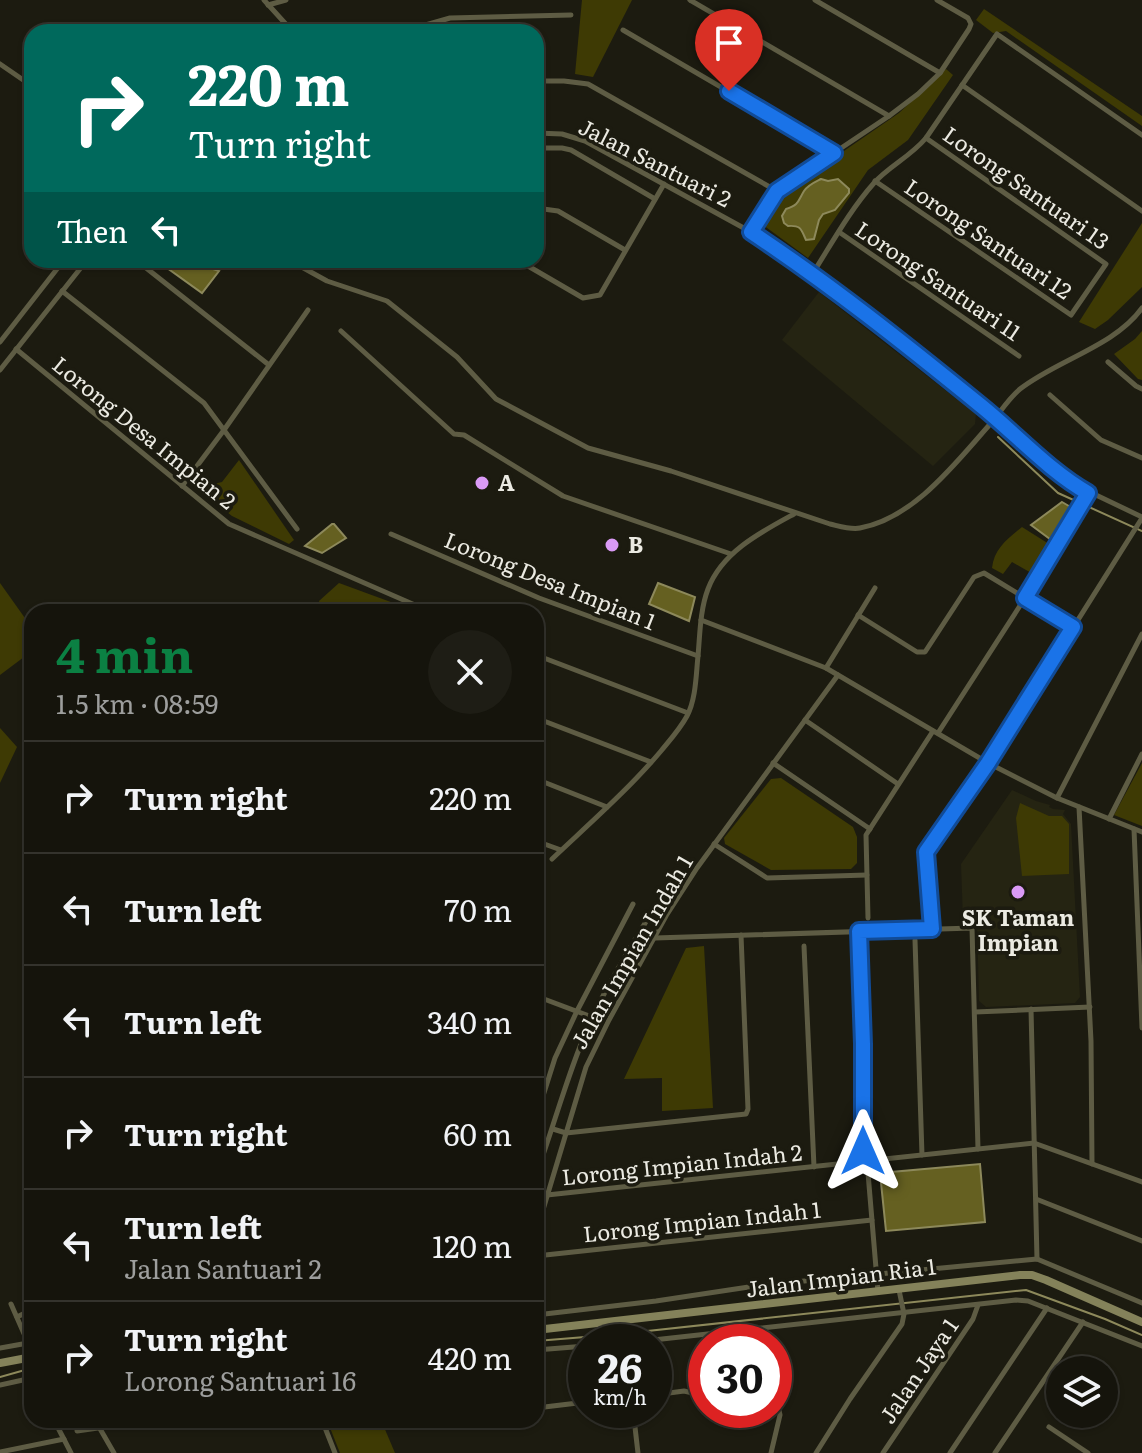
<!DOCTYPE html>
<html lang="en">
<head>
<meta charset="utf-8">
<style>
	body { margin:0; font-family:Literata,serif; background:#1e1d15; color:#f1f3f6; height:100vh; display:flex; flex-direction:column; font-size:30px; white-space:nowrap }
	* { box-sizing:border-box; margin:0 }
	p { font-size:26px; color:#9d9e9d }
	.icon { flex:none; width:44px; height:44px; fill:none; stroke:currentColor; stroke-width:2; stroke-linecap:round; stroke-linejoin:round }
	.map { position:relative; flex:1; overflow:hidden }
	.sheet { position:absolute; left:24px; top:604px; width:520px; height:824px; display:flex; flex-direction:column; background:#15140c; border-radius:24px; box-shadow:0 2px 6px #0004,0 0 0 2px #34332d }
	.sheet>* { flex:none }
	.top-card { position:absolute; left:24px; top:24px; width:520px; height:244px; border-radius:24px; box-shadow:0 2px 6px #0004,0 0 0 2px #34332d; background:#00695c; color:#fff; overflow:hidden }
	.fabs { position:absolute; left:1046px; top:1356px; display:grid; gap:16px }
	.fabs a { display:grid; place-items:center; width:72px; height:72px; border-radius:50%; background:#15140c; box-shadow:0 2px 6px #0004,0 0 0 2px #34332d; font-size:40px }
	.speed { position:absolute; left:568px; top:1324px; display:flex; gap:16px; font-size:40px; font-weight:700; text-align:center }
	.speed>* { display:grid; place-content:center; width:104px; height:104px; border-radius:50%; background:#15140c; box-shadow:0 2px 6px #0004,0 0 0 2px #34332d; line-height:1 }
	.speed small { font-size:20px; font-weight:400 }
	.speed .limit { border:12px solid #d22; background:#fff; color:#111 }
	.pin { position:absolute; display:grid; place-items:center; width:68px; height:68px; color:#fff; margin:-82px -34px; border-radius:50% 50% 50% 0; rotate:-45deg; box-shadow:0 0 8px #0007 }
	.pin .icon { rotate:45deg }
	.me { position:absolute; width:88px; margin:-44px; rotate:0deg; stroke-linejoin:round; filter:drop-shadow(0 0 6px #0008) }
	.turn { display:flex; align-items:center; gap:28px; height:168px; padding:0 32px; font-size:36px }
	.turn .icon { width:104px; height:104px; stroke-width:2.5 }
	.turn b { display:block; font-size:56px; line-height:68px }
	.then { display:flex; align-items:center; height:76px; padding:0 32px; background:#0003; gap:16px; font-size:30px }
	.round { display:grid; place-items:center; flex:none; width:84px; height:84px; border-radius:42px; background:#1e1d15 }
	.summary { display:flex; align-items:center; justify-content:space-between; height:136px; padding:0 32px }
	h1 { font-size:48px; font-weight:700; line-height:60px; color:#0b8043 }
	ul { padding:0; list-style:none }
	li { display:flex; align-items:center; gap:24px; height:112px; padding:0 32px; border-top:2px solid #34332d }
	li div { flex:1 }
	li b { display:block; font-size:30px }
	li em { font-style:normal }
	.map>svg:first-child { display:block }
	.built { fill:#252412 }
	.green { fill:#3e3a04 }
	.water { fill:#656021; stroke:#8d895b; stroke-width:2 }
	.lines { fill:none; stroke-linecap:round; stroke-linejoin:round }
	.stream { stroke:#8d895b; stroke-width:2 }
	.street { stroke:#5e5c44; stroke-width:5 }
	.secondary { stroke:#84825a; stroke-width:8 }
	.route-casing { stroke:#114b97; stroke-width:20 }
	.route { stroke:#1a73e8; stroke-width:14 }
	.poi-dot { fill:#da9af6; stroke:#1c1b10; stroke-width:3 }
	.labels { text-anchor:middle; stroke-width:7; stroke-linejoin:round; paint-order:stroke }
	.street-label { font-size:22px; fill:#ebeae2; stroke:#1c1b10 }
	.poi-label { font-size:22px; font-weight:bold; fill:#ebeae2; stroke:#1c1b10; text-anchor:start }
</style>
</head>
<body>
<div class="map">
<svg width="1142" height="1453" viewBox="0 0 1142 1453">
	<rect width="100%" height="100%" fill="#1c1b10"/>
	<g class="built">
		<path d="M819 292 976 414 975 424 933 466 782 340Z"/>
		<path d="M1012 790 1036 801 1050 805 1049 807 1053 809 1065 810 1063 814 1071 824 1080 997 1075 1003 986 1007 979 1001 977 920 963 921 961 864Z"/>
	</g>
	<g class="green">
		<path d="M582 0H632L593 77 575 74Z"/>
		<path d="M984 9 1142 116V126L1006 31 993 33 976 20Z"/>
		<path d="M946 69 953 75 908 140 868 170 808 258 763 225 783 193 899 113Z"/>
		<path d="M1142 223V287L1108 320 1095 329 1079 322Z"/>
		<path d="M1142 331V380L1138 379 1114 354 1135 339Z"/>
		<path d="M239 460 294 540 289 544 232 516 196 488 222 482Z"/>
		<path d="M1022 527 1049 544 1033 574 1012 562 1003 574 992 568C994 549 1007 539 1022 527Z"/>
		<path d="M0 583 32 628V651L0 675Z"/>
		<path d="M339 583 418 612H322L319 601Z"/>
		<path d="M0 728 17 747 0 783Z"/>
		<path d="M1142 763V826L1114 815Z"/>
		<path d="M781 778 853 827 857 837V863L851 869 771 870 725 844 724 838 771 779Z"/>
		<path d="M1020 803 1049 816H1062L1069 824V874L1022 876 1016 818Z"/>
		<path d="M704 946 713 1108 662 1111V1078L624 1079 686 948Z"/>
		<path d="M327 1420H381L395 1453H340Z"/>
	</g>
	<g class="water">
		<path d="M821 179 828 181 838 179 849 189V193L835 210 823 214 819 220 814 239 806 240C801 229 801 225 788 226L784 223 782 216 786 209C799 205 798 201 804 191 808 185 815 182 821 179Z"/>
		<path d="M156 260H186L219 271 202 293Z"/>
		<path d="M1062 502 1074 509 1054 542 1031 525Z"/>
		<path d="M332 524H334L346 538 322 553 305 546Z"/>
		<path d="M658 583 695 597 689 621 649 604Z"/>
		<path d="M980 1164 985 1222 886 1231 880 1173Z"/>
	</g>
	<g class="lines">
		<g class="stream">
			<path d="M998 437 1058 493 1142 531"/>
			<path d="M629 1333 1026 1290 1105 1319 1142 1335"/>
			<path d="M536 1341 622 1334"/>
			<path d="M0 1377 32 1368"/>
		</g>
		<g class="street">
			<path d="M264 0 293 32"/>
			<path d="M690 0 889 116"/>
			<path d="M815 0 940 73"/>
			<path d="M268 5 286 0"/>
			<path d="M623 30 834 153"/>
			<path d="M401 32 450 18 571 15"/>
			<path d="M0 64 32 86"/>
			<path d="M536 81H564L588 84 777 191"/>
			<path d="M962 85 1142 211"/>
			<path d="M536 133 562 134 585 141 751 232 813 273 909 347 995 417 1073 484 1142 517"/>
			<path d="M536 148H562L571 150 655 199"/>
			<path d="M875 181 1071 315 1106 264 926 138"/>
			<path d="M536 208 558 211 625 250"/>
			<path d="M751 232 777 191 889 116 918 94 940 73 969 29 971 24 968 18 937 0"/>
			<path d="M839 232 1019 356"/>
			<path d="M136 260 269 365"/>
			<path d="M289 260 327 281 387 301 457 357 496 399 588 448 671 471 830 524C839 526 851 530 860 528 915 518 957 461 992 422 1001 411 1009 398 1020 389 1057 360 1115 346 1142 308"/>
			<path d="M528 266 583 298 600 295 664 184"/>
			<path d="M813 273C832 243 850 210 874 183 889 166 910 157 926 138L997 34 1142 135"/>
			<path d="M62 291 204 403 297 529"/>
			<path d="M341 331 454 434 464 435 563 496 731 554"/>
			<path d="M0 342 64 260"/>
			<path d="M16 349 229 524 431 612"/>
			<path d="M1108 362 1136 386 1142 389"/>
			<path d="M0 370 87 260"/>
			<path d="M1050 395 1101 440 1142 458"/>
			<path d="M182 486 224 430 308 310"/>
			<path d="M391 534 539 598 698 656"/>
			<path d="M858 615 917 652H925L974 577 984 573 1073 627"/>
			<path d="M701 620 826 668 988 763 1057 798 1142 832"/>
			<path d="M536 655 688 713"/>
			<path d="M826 668 875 588"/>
			<path d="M536 718 651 762"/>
			<path d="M805 720 898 784"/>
			<path d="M938 733 1025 598 1088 493"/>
			<path d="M773 763 870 829"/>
			<path d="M536 779 607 807"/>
			<path d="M1057 798 1142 634"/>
			<path d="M1079 807 1091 1041 1092 1164"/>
			<path d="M1109 819 1142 754"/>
			<path d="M1134 829 1142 1028"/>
			<path d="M536 841 561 850"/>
			<path d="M714 844 767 878 867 875"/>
			<path d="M552 859C589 824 628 790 661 751 670 740 680 729 687 716 696 699 696 675 698 656 700 634 700 610 708 589 722 552 761 532 794 514"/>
			<path d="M868 918 866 835 933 731"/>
			<path d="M932 929 926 852 988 763 1142 518"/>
			<path d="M859 931 863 1044V1151"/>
			<path d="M655 938 972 928 978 1149"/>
			<path d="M915 940 922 1155"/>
			<path d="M804 946 814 1167"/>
			<path d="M536 996 592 1017"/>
			<path d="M1031 1009 1037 1259"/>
			<path d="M975 1012 1090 1007"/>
			<path d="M536 1118 555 1058 577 1011 633 904"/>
			<path d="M553 1129 566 1133 746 1114 748 1109 741 935"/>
			<path d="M867 1161 878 1292"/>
			<path d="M536 1175C555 1123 569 1068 592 1018 609 981 632 945 653 910"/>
			<path d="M547 1195 1034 1143 1142 1182"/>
			<path d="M1036 1199 1142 1241"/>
			<path d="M536 1233 586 1067 609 1020 666 916 697 868 838 675"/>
			<path d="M536 1256 872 1220"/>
			<path d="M11 1304 32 1352"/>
			<path d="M536 1315 656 1301 762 1285 1037 1259 1142 1303"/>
			<path d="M17 1317 25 1313 32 1316"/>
			<path d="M625 1321 626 1342"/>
			<path d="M635 1342 1016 1300 1028 1301 1142 1346"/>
			<path d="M0 1348 28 1343"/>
			<path d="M536 1350 586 1346"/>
			<path d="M0 1385 32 1378"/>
			<path d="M654 1395 684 1391 706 1396"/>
			<path d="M536 1408 586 1402"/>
			<path d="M633 1410 638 1453"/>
			<path d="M54 1420 71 1453"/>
			<path d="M322 1420 335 1453"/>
			<path d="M393 1423 418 1420"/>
			<path d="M99 1427 114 1453"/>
			<path d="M1049 1427 1088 1453"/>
			<path d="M77 1431 154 1420"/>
			<path d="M0 1452 64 1439"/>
			<path d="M771 1453 780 1415 779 1410 774 1409"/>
			<path d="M816 1453 850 1399 902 1324 904 1314 899 1290"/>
			<path d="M883 1453 973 1319 978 1305"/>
			<path d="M950 1453 1047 1308"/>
			<path d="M995 1453 1083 1322"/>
		</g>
		<g class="secondary">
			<path d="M536 1330 1020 1275H1032L1046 1280 1142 1322"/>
			<path d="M0 1363 32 1357"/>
		</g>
	</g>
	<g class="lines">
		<defs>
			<path id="route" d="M729 91 834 153 777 191 751 232C831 285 905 344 980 405 1015 433 1049 471 1088 493L1025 598 1073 627 988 763 926 852 932 929 859 931 863 1044V1151"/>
		</defs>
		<use href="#route" class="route-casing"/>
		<use href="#route" class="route"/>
	</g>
	<g class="poi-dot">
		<circle cx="482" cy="483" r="8"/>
		<circle cx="612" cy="545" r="8"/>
		<circle cx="1018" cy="892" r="8"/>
	</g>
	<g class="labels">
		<g class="street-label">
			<text transform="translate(655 163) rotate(27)" y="8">Jalan Santuari 2</text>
			<text transform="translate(1026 188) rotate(35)" y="8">Lorong Santuari 13</text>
			<text transform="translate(988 239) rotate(34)" y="8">Lorong Santuari 12</text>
			<text transform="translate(938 281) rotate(34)" y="8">Lorong Santuari 11</text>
			<text transform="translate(144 433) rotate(39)" y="8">Lorong Desa Impian 2</text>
			<text transform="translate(550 581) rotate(22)" y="8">Lorong Desa Impian 1</text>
			<text transform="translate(632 952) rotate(-60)" y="8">Jalan Impian Indah 1</text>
			<text transform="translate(682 1165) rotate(-6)" y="8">Lorong Impian Indah 2</text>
			<text transform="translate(702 1222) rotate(-6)" y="8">Lorong Impian Indah 1</text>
			<text transform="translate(841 1278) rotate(-7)" y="8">Jalan Impian Ria 1</text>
			<text transform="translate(919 1371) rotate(-56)" y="8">Jalan Jaya 1</text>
		</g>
		<g class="poi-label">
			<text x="498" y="491">A</text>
			<text x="628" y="553">B</text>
			<text x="1018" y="926" text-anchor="middle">SK Taman<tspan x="1018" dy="25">Impian</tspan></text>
		</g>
	</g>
</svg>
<div class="fabs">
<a><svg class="icon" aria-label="layers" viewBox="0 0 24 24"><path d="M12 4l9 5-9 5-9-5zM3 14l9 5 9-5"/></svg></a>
</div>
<div class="speed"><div>26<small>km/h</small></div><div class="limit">30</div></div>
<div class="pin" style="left:729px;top:91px;background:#d93025"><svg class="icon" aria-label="arrive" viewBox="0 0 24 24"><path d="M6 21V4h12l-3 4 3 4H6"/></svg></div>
<svg class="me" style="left:863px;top:1151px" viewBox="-20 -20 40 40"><path d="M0-17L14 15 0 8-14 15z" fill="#1a73e8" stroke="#fff" stroke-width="4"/></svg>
<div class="top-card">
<div class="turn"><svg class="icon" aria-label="right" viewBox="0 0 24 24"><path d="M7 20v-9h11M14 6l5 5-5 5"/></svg><div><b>220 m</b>Turn right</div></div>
<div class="then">Then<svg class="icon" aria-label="left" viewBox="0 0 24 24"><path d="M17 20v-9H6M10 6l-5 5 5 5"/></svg></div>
</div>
<section class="sheet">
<div class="summary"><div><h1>4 min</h1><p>1.5 km · 08:59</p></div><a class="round"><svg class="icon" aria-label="close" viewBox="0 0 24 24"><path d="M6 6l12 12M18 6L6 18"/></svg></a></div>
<ul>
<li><svg class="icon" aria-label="right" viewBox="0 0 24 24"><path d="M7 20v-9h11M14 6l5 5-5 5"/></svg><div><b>Turn right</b></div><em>220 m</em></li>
<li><svg class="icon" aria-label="left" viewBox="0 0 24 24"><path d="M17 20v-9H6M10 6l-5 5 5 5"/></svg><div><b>Turn left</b></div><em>70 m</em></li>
<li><svg class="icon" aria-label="left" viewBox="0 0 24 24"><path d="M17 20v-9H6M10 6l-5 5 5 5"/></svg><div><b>Turn left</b></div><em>340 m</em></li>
<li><svg class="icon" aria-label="right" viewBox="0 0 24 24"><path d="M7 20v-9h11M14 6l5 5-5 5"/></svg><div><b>Turn right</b></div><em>60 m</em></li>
<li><svg class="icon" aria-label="left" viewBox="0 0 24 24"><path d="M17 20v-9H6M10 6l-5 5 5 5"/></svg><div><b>Turn left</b><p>Jalan Santuari 2</p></div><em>120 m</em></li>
<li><svg class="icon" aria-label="right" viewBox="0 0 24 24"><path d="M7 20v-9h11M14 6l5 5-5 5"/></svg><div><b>Turn right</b><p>Lorong Santuari 16</p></div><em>420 m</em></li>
</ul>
</section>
</div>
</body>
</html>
